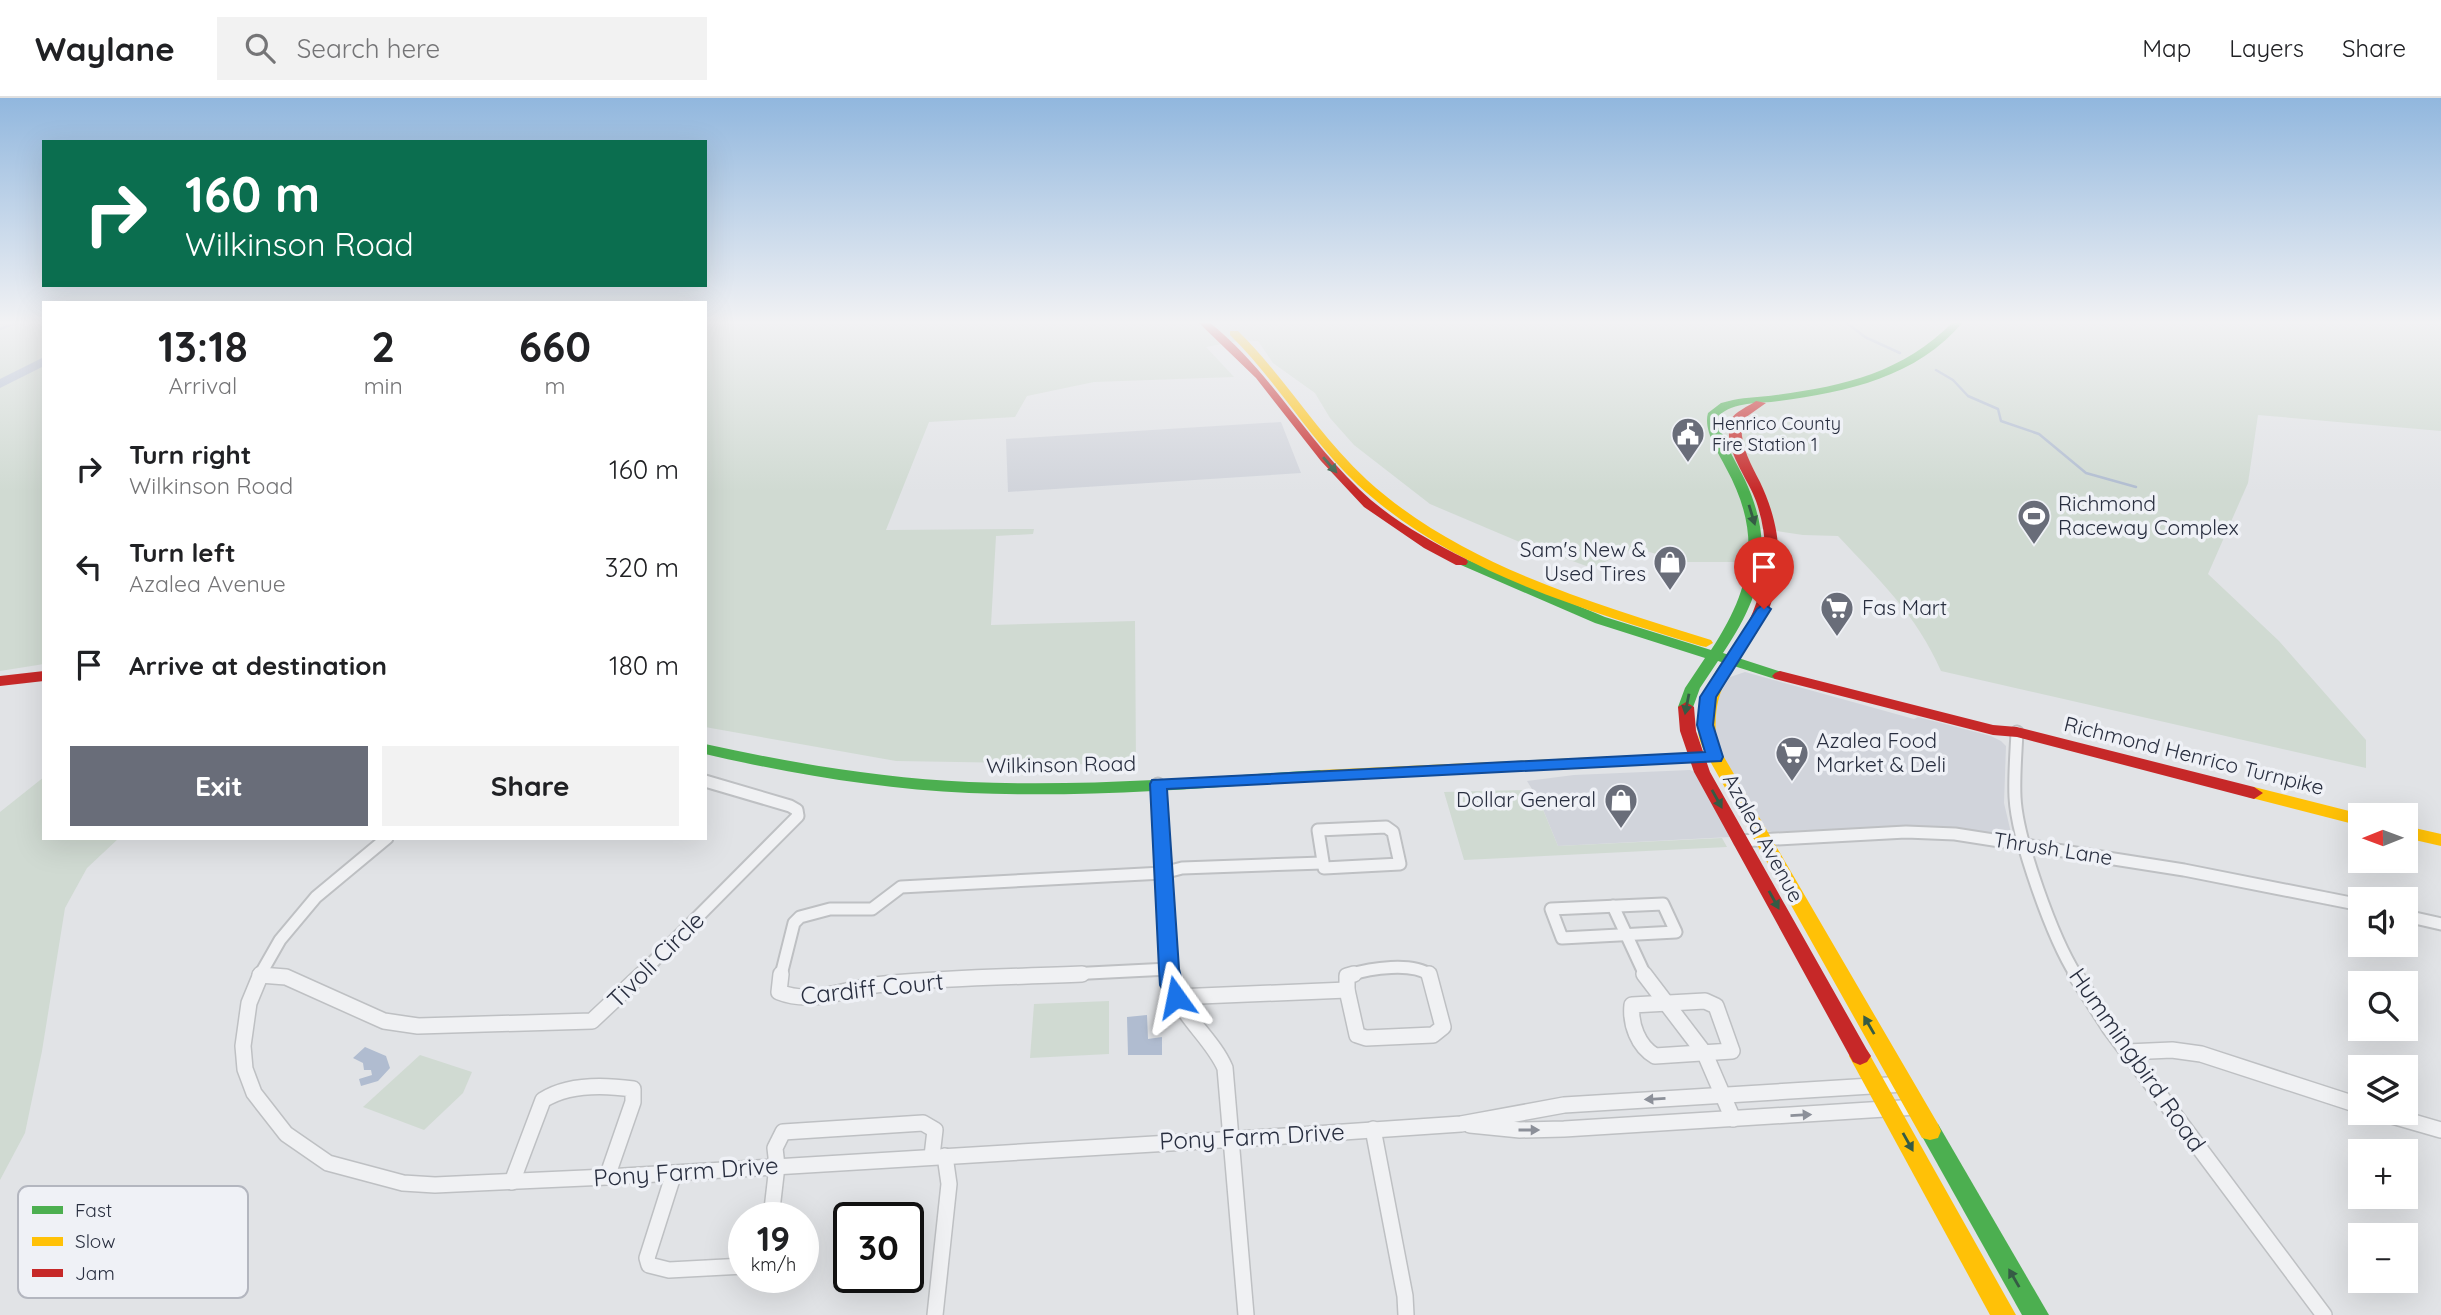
<!DOCTYPE html>
<html lang="en">
<head>
<meta charset="utf-8">
<style>
	body { margin:0; font-family:Quicksand,sans-serif; background:#f2f2f2; color:#202124; height:100vh; display:flex; flex-direction:column; font-size:26px; white-space:nowrap }
	* { box-sizing:border-box; margin:0 }
	p { font-size:23px; color:#757577 }
	.icon { flex:none; width:38px; height:38px; fill:none; stroke:currentColor; stroke-width:2; stroke-linecap:round; stroke-linejoin:round }
	.map { position:relative; flex:1; overflow:hidden }
	.details { position:absolute; left:42px; top:203px; width:665px; height:539px; display:flex; flex-direction:column; background:#fff; border-radius:0px; box-shadow:0 7px 28px #0002 }
	.details>* { flex:none }
	.guide { position:absolute; left:42px; top:42px; width:665px; height:147px; border-radius:0px; box-shadow:0 7px 28px #0002; background:#0b6e4f; color:#fff; overflow:hidden }
	.needle { width:46px; rotate:269deg }
	.buttons { position:absolute; left:2348px; top:705px; display:grid; gap:14px }
	.buttons a { display:grid; place-items:center; width:70px; height:70px; border-radius:0px; background:#fff; box-shadow:0 7px 28px #0002; font-size:35px }
	.speed { position:absolute; left:728px; top:1104px; display:flex; gap:14px; font-size:35px; font-weight:700; text-align:center }
	.speed>* { display:grid; place-content:center; width:91px; height:91px; border-radius:50%; background:#fff; box-shadow:0 7px 28px #0002; line-height:1 }
	.speed small { font-size:18px; font-weight:400 }
	.speed .limit { border:4px solid #111; border-radius:10px; background:#fff; color:#111 }
	.pin { position:absolute; display:grid; place-items:center; width:60px; height:60px; color:#fff; margin:-72px -30px; border-radius:50% 50% 50% 0; rotate:-45deg; box-shadow:0 0 7px #0007 }
	.pin .icon { rotate:45deg }
	.me { position:absolute; width:77px; margin:-38px; rotate:348deg; stroke-linejoin:round; filter:drop-shadow(0 0 5px #0008) }
	.turn { display:flex; align-items:center; gap:24px; height:147px; padding:0 28px; font-size:32px }
	.turn .icon { width:91px; height:91px; stroke-width:2.5 }
	.turn b { display:block; font-size:49px; line-height:60px }
	.eta { display:flex; justify-content:space-evenly; align-items:center; height:119px; text-align:center }
	.eta b { font-size:42px; font-weight:700; line-height:49px }
	.primary-button { display:flex; gap:14px; margin-top:auto; padding:14px 28px }
	.primary-button a { flex:1; height:80px; border-radius:0px; background:#696d79; color:#fff; font-size:28px; font-weight:700; line-height:80px; text-align:center }
	.primary-button a+a { background:#f2f2f2; color:#202124 }
	ul { padding:0; list-style:none }
	li { display:flex; align-items:center; gap:21px; height:98px; padding:0 28px }
	li div { flex:1 }
	li b { display:block; font-size:26px }
	li em { font-style:normal }
	header { display:flex; align-items:center; gap:42px; box-sizing:border-box; height:98px; padding:0 35px; background:#fff; border-bottom:2px solid #e0e0e0 }
	header strong { font-size:33px }
	nav { display:flex; gap:38px; margin-inline-start:auto; font-size:24px }
	.search { width:490px; height:63px; background:#f2f2f2; display:flex; align-items:center; gap:18px; box-sizing:border-box; padding:0 24px; border-radius:0px; color:#757577; font-size:26px }
	.map>svg:first-child { display:block }
	.built { fill:#d1d4db }
	.green { fill:#d0dad2 }
	.water { fill:#b0bcd0 }
	.lines { fill:none; stroke-linecap:round; stroke-linejoin:round }
	.stream { stroke:#b0bcd0; stroke-width:2.5 }
	.river { fill:#b0bcd0; fill-rule:evenodd }
	.street-far1-casing { stroke:#bec0c3; stroke-width:15 }
	.street-casing { stroke:#bec0c3; stroke-width:18 }
	.street-far1 { stroke:#f0f1f3; stroke-width:11 }
	.street { stroke:#f0f1f3; stroke-width:15 }
	.fast { fill:#4caf50; fill-rule:evenodd }
	.slow { fill:#ffc107; fill-rule:evenodd }
	.jam { fill:#c62828; fill-rule:evenodd }
	.oneway { fill:#355b45 }
	.oneway2 { fill:#8c9099 }
	.route { fill:#1a73e8; stroke:#114b97; stroke-width:2 }
	.labels { text-anchor:middle; stroke-width:7; stroke-linejoin:round; paint-order:stroke }
	.far-poi-label { font-size:18px; fill:#282e3f; stroke:#eff1f6; text-anchor:start }
	.poi-label { font-size:21px; fill:#282e3f; stroke:#eff1f6; text-anchor:start }
	.street-label { font-size:21px; fill:#282e3f; stroke:#eff1f6 }
	.near-street-label { font-size:24px; fill:#282e3f; stroke:#eff1f6 }
	.key { fill:#eff1f6; stroke:#b3b6bf; stroke-width:2 }
	.key-label { font-size:19px; fill:#282e3f }
</style>
</head>
<body>
<header>
<strong>Waylane</strong>
<div class="search"><svg class="icon" aria-label="search" viewBox="0 0 24 24"><circle cx="10" cy="10" r="6"/><path d="M15 15l6 6"/></svg>Search here</div>
<nav><a>Map</a><a>Layers</a><a>Share</a></nav>
</header>
<div class="map">
<svg width="2441" height="1217" viewBox="0 0 2441 1217">
	<rect width="100%" height="100%" fill="#e1e3e6"/>
	<g class="built">
		<path d="M1281 324 1301 375 1008 394 1006 341Z"/>
		<path d="M1745 574 1914 621 1918 619 1991 638 2001 643 2006 648 2004 705 2011 735 2005 738 1949 729 1908 728 1772 734 1764 732 1717 650 1714 640 1713 608 1717 600 1730 579Z"/>
		<path d="M1690 672 1695 674 1730 739 1558 748 1540 704 1527 683 1574 677Z"/>
	</g>
	<g class="green">
		<path d="M0 224H44V566L0 573Z"/>
		<path d="M705 224H2441V333L2258 317 2248 385 2208 476 2279 543 2366 642V670L1941 573C1916 516 1880 483 1838 438L1803 437 1756 430 1757 464H1685L1635 450 1592 470 1522 445 1430 406 1354 347 1330 320 1315 295 1273 265 1258 243 1243 242 1206 249 1234 279 1094 284 1027 298 1015 319 929 324 886 432 1034 431 1033 436 996 438 991 527 1135 523 1136 667 896 663 705 629Z"/>
		<path d="M44 679V740H119L87 770 65 810 42 953 25 1035 0 1082V714Z"/>
		<path d="M1524 692 1537 697 1558 748 1722 740 1727 749 1464 762 1444 694Z"/>
		<path d="M1109 903V956L1030 960 1034 906Z"/>
		<path d="M420 957 472 974 463 995 424 1032 363 1009Z"/>
	</g>
	<g class="water">
		<path d="M1147 917 1148 941 1162 939V957H1128L1127 919Z"/>
		<path d="M365 949 386 958 390 970 378 983 361 988 359 981 372 977 371 972H364L363 965 353 960Z"/>
	</g>
	<g class="lines">
		<g class="stream">
			<path d="M1847 225 1865 239 1900 255"/>
			<path d="M0 231 18 224"/>
			<path d="M1936 272 1953 282 1968 298 1998 311 2001 323 2039 336 2086 375 2136 389"/>
		</g>
		<path class="river" d="M44 259V268L0 290V281Z"/>
		<defs>
			<g id="street-far1">
				<path d="M2017 634C2016 655 2014 678 2015 699 2017 742 2053 841 2076 877"/>
				<path d="M1158 686 1170 877"/>
				<path d="M1386 729 1393 734 1400 766 1324 770 1318 732Z"/>
				<path d="M1740 743 1906 734 1955 736 2184 772 2361 807"/>
				<path d="M1663 806 1676 834 1562 840 1551 811Z"/>
				<path d="M1613 808 1645 877"/>
				<path d="M2406 818 2441 826"/>
				<path d="M260 877 280 842 316 799 387 740"/>
				<path d="M260 877H264"/>
				<path d="M640 877 798 718 797 712 790 708 705 683"/>
				<path d="M781 877 794 825 800 819 830 811H872L901 789 1163 775 1182 770 1322 765"/>
				<path d="M1049 877 1169 871"/>
				<path d="M1349 877C1371 870 1412 864 1430 877"/>
			</g>
			<g id="street">
				<path d="M261 876 249 905 243 948 245 971 254 995 286 1036 328 1065 403 1085 435 1087 607 1079 1254 1040 1461 1026 1564 1007 1904 986"/>
				<path d="M781 876 779 894C814 908 849 889 884 886 950 879 1017 879 1082 876"/>
				<path d="M1170 876C1173 913 1211 937 1225 970L1246 1217"/>
				<path d="M1354 876 1347 878V892L1357 937 1366 940 1433 937 1443 929 1429 876"/>
				<path d="M1644 876 1705 956 1733 1021"/>
				<path d="M2075 876 2109 929 2324 1217"/>
				<path d="M260 877 286 879 384 923 418 928 592 923 642 876"/>
				<path d="M1176 899 1347 892"/>
				<path d="M1705 903 1716 908 1732 953 1655 958C1638 948 1630 926 1632 907Z"/>
				<path d="M2127 954 2172 952 2201 956 2361 1008"/>
				<path d="M2382 1015 2441 1032"/>
				<path d="M1470 1027 1520 1032 1564 1031 1917 1009"/>
				<path d="M1373 1031 1405 1198 1406 1217"/>
				<path d="M674 1075 647 1160 649 1167 669 1172 744 1168"/>
				<path d="M512 1084 543 1002C568 986 605 987 633 991V1004L607 1079"/>
				<path d="M771 1120 777 1068 775 1050 783 1034 923 1025 935 1032 932 1058"/>
				<path d="M935 1217 949 1086 945 1058"/>
			</g>
		</defs>
		<use href="#street-far1" class="street-far1-casing"/>
		<use href="#street" class="street-casing"/>
		<use href="#street-far1" class="street-far1"/>
		<use href="#street" class="street"/>
		<g class="fast">
			<path d="M1953 224H1963C1917 279 1847 294 1779 303 1758 306 1735 303 1718 318 1721 342 1735 361 1745 382 1776 449 1762 497 1723 555L1785 575 1788 578 1785 581H1775L1718 563 1700 590 1692 612H1680L1678 609 1685 590 1705 560 1595 525 1454 464 1456 461H1466L1605 519 1711 552C1752 490 1763 437 1726 370 1718 354 1703 332 1708 315L1721 305 1733 302C1747 299 1762 299 1776 297 1844 288 1902 275 1953 224Z"/>
			<path d="M705 646C792 665 880 680 969 684 1087 689 1204 679 1321 672L1329 677 1321 682C1204 690 1086 700 969 695 880 691 792 676 705 656Z"/>
			<path d="M1930 1024 1938 1026 2049 1217H2022L1919 1033 1922 1026Z"/>
		</g>
		<g class="slow">
			<path d="M1230 233H1238C1285 279 1318 337 1367 382 1462 468 1591 504 1711 542L1713 545 1706 549 1701 548C1581 510 1452 474 1358 387 1310 342 1277 283 1230 237Z"/>
			<path d="M1751 529 1758 533C1730 575 1710 593 1717 647L1938 1026 1941 1033 1938 1040 1930 1042 1922 1040 1710 663 1321 682 1313 677 1321 672 1705 654C1680 610 1723 564 1746 530Z"/>
			<path d="M2254 689 2361 716 2366 718H2361V728L2248 699 2245 695 2248 691Z"/>
			<path d="M2406 728 2441 736V748L2406 740Z"/>
			<path d="M1860 949 1867 952 2016 1217H1990L1849 958 1853 952Z"/>
		</g>
		<g class="jam">
			<path d="M1198 224H1209C1269 272 1304 338 1359 391 1390 421 1428 442 1466 461L1468 464 1466 467H1456L1424 450 1364 409 1321 363 1256 280Z"/>
			<path d="M1756 303 1766 305 1742 322C1739 346 1750 364 1760 384 1784 434 1787 488 1756 536L1751 537 1744 533C1766 491 1772 449 1756 403 1748 380 1721 349 1731 322 1734 314 1749 308 1756 303Z"/>
			<path d="M44 573V583L0 588V578Z"/>
			<path d="M1780 573 1993 627 2017 629 2254 689 2263 695 2254 701 2017 639 1993 637 1775 581 1772 578 1775 575Z"/>
			<path d="M1686 604 1694 609 1696 633 1710 674 1867 952 1871 958 1867 964 1860 967 1853 964 1694 674 1680 633 1678 609Z"/>
		</g>
	</g>
	<defs><path id="oneway-solid" d="M-6-.8H1V-3.2L6.5 0L1 3.2V.8H-6Z" transform="scale(1.75)"/></defs>
	<g class="oneway">
		<use href="#oneway-solid" transform="translate(1330 367) rotate(49)"/>
		<use href="#oneway-solid" transform="translate(1752 417) rotate(73)"/>
		<use href="#oneway-solid" transform="translate(1687 606) rotate(101)"/>
		<use href="#oneway-solid" transform="translate(1717 701) rotate(61)"/>
		<use href="#oneway-solid" transform="translate(1774 802) rotate(61)"/>
		<use href="#oneway-solid" transform="translate(1869 927) rotate(-120)"/>
		<use href="#oneway-solid" transform="translate(1908 1044) rotate(61)"/>
		<use href="#oneway-solid" transform="translate(2014 1180) rotate(-120)"/>
	</g>
	<g class="oneway2">
		<use href="#oneway-solid" transform="translate(1655 1001) rotate(177)"/>
		<use href="#oneway-solid" transform="translate(1801 1017) rotate(-3)"/>
		<use href="#oneway-solid" transform="translate(1529 1032)"/>
	</g>
	<linearGradient id="sky" x2="0" y2="1"><stop stop-color="#91b7de"/><stop offset="0.57" stop-color="#f2f2f4"/><stop offset="1" stop-color="#f2f2f4" stop-opacity="0"/></linearGradient>
	<rect width="2441" height="394" fill="url(#sky)"/>
	<path class="route" d="M1764 506 1771 511 1716 599 1713 627 1723 659 1721 663 1167 691 1179 871 1186 899 1183 905 1176 907 1169 905 1160 887 1159 871 1150 686 1152 682 1705 654 1697 627 1700 599 1757 511Z"/>
	<defs>
		<symbol id="civic-pin" viewBox="-11 -11 22 30"><path d="M0 17L-7.5 6A9.5 9.5 0 1 1 7.5 6Z" fill="#696d79" stroke="#eff1f6"/><path d="M-.6-6.5H3V-4.5H.6V-3L4-1V1h2V6H-6V1h2V-1L-.6-3ZM-1.2 2.5V6h2.4V2.5Z" fill="#fff"/></symbol>
		<symbol id="stadium-pin" viewBox="-11 -11 22 30"><path d="M0 17L-7.5 6A9.5 9.5 0 1 1 7.5 6Z" fill="#696d79" stroke="#eff1f6"/><path d="M0-5a6.5 5 0 1 0 0 10a6.5 5 0 1 0 0-10ZM-3.5-1.8h7v3.6h-7Z" fill="#fff"/></symbol>
		<symbol id="shop-pin" viewBox="-11 -11 22 30"><path d="M0 17L-7.5 6A9.5 9.5 0 1 1 7.5 6Z" fill="#696d79" stroke="#eff1f6"/><path d="M-5-2.5h2.3a2.7 3.5 0 0 1 5.4 0H5L5.5 6h-11ZM-1.5-2.5h3a1.5 2.3 0 0 0-3 0Z" fill="#fff"/></symbol>
		<symbol id="supermarket-pin" viewBox="-11 -11 22 30"><path d="M0 17L-7.5 6A9.5 9.5 0 1 1 7.5 6Z" fill="#696d79" stroke="#eff1f6"/><path d="M-6-5.5h2.5l.6 2H6L4.5 2H-2.5L-4.4-4H-6ZM-1.5 3.2a1.3 1.3 0 1 0 .1 0ZM3 3.2a1.3 1.3 0 1 0 .1 0Z" fill="#fff"/></symbol>
	</defs>
	<g fill-rule="evenodd">
		<use href="#civic-pin" x="1669" y="317" width="38" height="52"/>
		<use href="#stadium-pin" x="2015" y="399" width="38" height="52"/>
		<use href="#shop-pin" x="1651" y="445" width="38" height="52"/>
		<use href="#supermarket-pin" x="1818" y="491" width="38" height="52"/>
		<use href="#supermarket-pin" x="1773" y="636" width="38" height="52"/>
		<use href="#shop-pin" x="1602" y="683" width="38" height="52"/>
	</g>
	<g class="labels">
		<g class="far-poi-label">
			<text x="1712" y="332">Henrico County<tspan x="1712" dy="21">Fire Station 1</tspan></text>
		</g>
		<g class="poi-label">
			<text x="2058" y="413">Richmond<tspan x="2058" dy="24">Raceway Complex</tspan></text>
			<text x="1646" y="459" text-anchor="end">Sam's New &amp;<tspan x="1646" dy="24">Used Tires</tspan></text>
			<text x="1862" y="517">Fas Mart</text>
			<text x="1816" y="650">Azalea Food<tspan x="1816" dy="24">Market &amp; Deli</tspan></text>
			<text x="1596" y="709" text-anchor="end">Dollar General</text>
		</g>
		<g class="street-label">
			<text transform="translate(2194 658) rotate(14)" y="7">Richmond Henrico Turnpike</text>
			<text transform="translate(1061 667) rotate(-1)" y="7">Wilkinson Road</text>
			<text transform="translate(1763 740) rotate(61)" y="7">Azalea Avenue</text>
			<text transform="translate(2053 751) rotate(9)" y="7">Thrush Lane</text>
		</g>
		<g class="near-street-label">
			<text transform="translate(656 862) rotate(-45)" y="8">Tivoli Circle</text>
			<text transform="translate(872 891) rotate(-6)" y="8">Cardiff Court</text>
			<text transform="translate(2137 962) rotate(55)" y="8">Hummingbird Road</text>
			<text transform="translate(1252 1039) rotate(-3)" y="8">Pony Farm Drive</text>
			<text transform="translate(686 1074) rotate(-4)" y="8">Pony Farm Drive</text>
		</g>
	</g>
	<rect x="18" y="1088" width="230" height="112" rx="10" class="key"/>
	<rect x="32" y="1108" width="31" height="8" fill="#4caf50"/>
	<rect x="32" y="1139" width="31" height="9" fill="#ffc107"/>
	<rect x="32" y="1171" width="31" height="8" fill="#c62828"/>
	<g class="key-label">
		<text x="75" y="1119">Fast</text>
		<text x="75" y="1150">Slow</text>
		<text x="75" y="1182">Jam</text>
	</g>
</svg>
<div class="buttons">
<a><svg class="needle" viewBox="-14 -14 28 28"><path d="M0-13l5 13h-10z" fill="#e53935"/><path d="M0 13l5-13h-10z" fill="#757577"/></svg></a>
<a><svg class="icon" aria-label="sound" viewBox="0 0 24 24"><path d="M4 9h4l5-4v14l-5-4H4zM17 9q2 3 0 6"/></svg></a>
<a><svg class="icon" aria-label="search" viewBox="0 0 24 24"><circle cx="10" cy="10" r="6"/><path d="M15 15l6 6"/></svg></a>
<a><svg class="icon" aria-label="layers" viewBox="0 0 24 24"><path d="M12 4l9 5-9 5-9-5zM3 14l9 5 9-5"/></svg></a>
<a>+</a>
<a>−</a>
</div>
<div class="speed"><div>19<small>km/h</small></div><div class="limit">30</div></div>
<div class="pin" style="left:1764px;top:511px;background:#d93025"><svg class="icon" aria-label="arrive" viewBox="0 0 24 24"><path d="M6 21V4h12l-3 4 3 4H6"/></svg></div>
<svg class="me" style="left:1176px;top:899px" viewBox="-20 -20 40 40"><path d="M0-17L14 15 0 8-14 15z" fill="#1a73e8" stroke="#fff" stroke-width="4"/></svg>
<div class="guide">
<div class="turn"><svg class="icon" aria-label="right" viewBox="0 0 24 24"><path d="M7 20v-9h11M14 6l5 5-5 5"/></svg><div><b>160 m</b>Wilkinson Road</div></div>
</div>
<section class="details">
<div class="eta">
<div><b>13:18</b><p>Arrival</p></div>
<div><b>2</b><p>min</p></div>
<div><b>660</b><p>m</p></div>
</div>
<ul>
<li><svg class="icon" aria-label="right" viewBox="0 0 24 24"><path d="M7 20v-9h11M14 6l5 5-5 5"/></svg><div><b>Turn right</b><p>Wilkinson Road</p></div><em>160 m</em></li>
<li><svg class="icon" aria-label="left" viewBox="0 0 24 24"><path d="M17 20v-9H6M10 6l-5 5 5 5"/></svg><div><b>Turn left</b><p>Azalea Avenue</p></div><em>320 m</em></li>
<li><svg class="icon" aria-label="arrive" viewBox="0 0 24 24"><path d="M6 21V4h12l-3 4 3 4H6"/></svg><div><b>Arrive at destination</b></div><em>180 m</em></li>
</ul>
<div class="primary-button"><a>Exit</a><a>Share</a></div>
</section>
</div>
</body>
</html>
